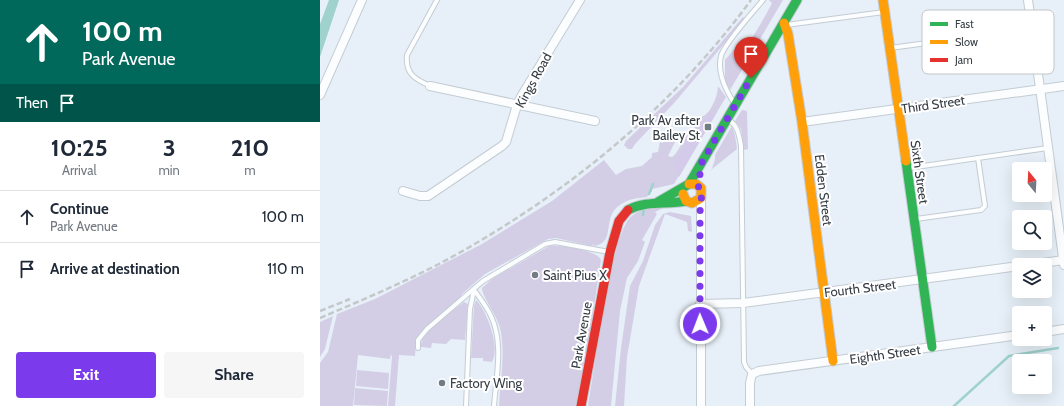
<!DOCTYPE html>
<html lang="en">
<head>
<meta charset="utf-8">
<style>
	body { margin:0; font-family:Cabin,sans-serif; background:#f6f6f7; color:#1f2937; height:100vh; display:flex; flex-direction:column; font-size:15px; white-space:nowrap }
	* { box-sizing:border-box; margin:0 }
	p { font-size:13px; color:#747a83 }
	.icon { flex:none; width:22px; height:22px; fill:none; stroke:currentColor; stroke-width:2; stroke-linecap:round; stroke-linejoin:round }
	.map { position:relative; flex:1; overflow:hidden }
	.details { display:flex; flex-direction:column; background:#fff; width:320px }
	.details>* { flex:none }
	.guide { background:#00695c; color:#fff; overflow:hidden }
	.needle { width:26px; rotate:342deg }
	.controls { position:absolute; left:692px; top:162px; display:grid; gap:8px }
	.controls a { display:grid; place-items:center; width:40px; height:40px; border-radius:4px; background:#fff; box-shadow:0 4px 16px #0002; font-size:20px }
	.pin { position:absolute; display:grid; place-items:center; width:34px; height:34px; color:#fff; margin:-41px -17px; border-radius:50% 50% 50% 0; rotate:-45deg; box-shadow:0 0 4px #0007 }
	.pin .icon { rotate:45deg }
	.me { position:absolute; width:44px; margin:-22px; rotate:359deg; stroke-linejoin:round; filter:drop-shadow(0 0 3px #0008) }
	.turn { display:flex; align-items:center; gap:14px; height:84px; padding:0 16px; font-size:18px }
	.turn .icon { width:52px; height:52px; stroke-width:2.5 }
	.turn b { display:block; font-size:28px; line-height:34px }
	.then { display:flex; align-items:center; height:38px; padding:0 16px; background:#0003; gap:8px; font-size:15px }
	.eta { display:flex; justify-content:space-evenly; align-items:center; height:68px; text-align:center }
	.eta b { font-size:24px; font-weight:700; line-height:28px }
	.action { display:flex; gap:8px; margin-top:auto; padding:8px 16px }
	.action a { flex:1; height:46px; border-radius:4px; background:#7c3aed; color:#fff; font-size:16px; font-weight:700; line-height:46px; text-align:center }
	.action a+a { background:#f6f6f7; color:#1f2937 }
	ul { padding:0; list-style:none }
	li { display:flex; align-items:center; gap:12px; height:52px; padding:0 16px; border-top:1px solid #e0e1e3 }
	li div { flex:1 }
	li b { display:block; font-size:15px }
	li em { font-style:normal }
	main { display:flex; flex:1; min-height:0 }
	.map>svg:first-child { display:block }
	.green { fill:#d3cee6 }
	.forest { fill:#d3cbe9 }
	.water { fill:#9fd2cc }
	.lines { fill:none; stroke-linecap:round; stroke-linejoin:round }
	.stream { stroke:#9fd2cc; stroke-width:2.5 }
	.lane-casing { stroke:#c4ccd3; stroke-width:6 }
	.street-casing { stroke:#c4ccd3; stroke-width:10 }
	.fast-casing { stroke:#c4ccd3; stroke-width:11 }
	.slow-casing { stroke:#c4ccd3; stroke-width:11 }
	.jam-casing { stroke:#c4ccd3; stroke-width:11 }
	.lane { stroke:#fbfdfe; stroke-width:4 }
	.street { stroke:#fbfdfe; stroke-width:8 }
	.fast { stroke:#30b455; stroke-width:9 }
	.slow { stroke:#ff9f0a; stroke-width:9 }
	.jam { stroke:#e5322d; stroke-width:9 }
	.rail { stroke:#c5c8ca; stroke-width:2.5; stroke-dasharray:6 3; stroke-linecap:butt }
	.route { stroke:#7c3aed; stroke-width:7; stroke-dasharray:0 12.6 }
	.poi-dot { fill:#737c83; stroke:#fff; stroke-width:1.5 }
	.labels { text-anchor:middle; stroke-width:4; stroke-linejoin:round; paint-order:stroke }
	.street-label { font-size:13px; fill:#353d44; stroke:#fff }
	.poi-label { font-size:13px; fill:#353d44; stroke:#fff; text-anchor:start }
	.key { fill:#fff; stroke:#c2c5c7; stroke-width:1 }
	.key-label { font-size:11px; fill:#353d44 }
</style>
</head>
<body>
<main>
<section class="details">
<div class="guide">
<div class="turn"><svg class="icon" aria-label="ahead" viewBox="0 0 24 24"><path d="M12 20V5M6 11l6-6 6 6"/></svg><div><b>100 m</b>Park Avenue</div></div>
<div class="then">Then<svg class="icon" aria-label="arrive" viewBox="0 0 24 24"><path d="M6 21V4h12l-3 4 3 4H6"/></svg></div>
</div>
<div class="eta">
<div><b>10:25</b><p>Arrival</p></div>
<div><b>3</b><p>min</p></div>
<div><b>210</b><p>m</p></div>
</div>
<ul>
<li><svg class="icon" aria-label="ahead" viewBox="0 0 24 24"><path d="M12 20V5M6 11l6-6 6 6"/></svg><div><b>Continue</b><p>Park Avenue</p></div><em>100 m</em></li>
<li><svg class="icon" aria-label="arrive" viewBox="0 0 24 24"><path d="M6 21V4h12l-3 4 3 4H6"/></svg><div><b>Arrive at destination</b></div><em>110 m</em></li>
</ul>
<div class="action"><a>Exit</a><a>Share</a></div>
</section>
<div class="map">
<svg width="744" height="406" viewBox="0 0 744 406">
	<rect width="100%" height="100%" fill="#e7f0f8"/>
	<g class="green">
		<path d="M449 0H463L410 90 405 81V60L421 41C424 42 427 42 430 40 433 38 451 6 452 3Z"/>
		<path d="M423 17 425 19 355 102 315 144 312 149H308L304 145 306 141 363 87Z"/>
		<path d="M398 86 406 97 354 184 332 189V192H330L327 197C320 198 312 198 305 202 278 214 299 242 274 246V244L272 246 236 238 228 239 165 274 142 294 139 301 106 327 96 340 95 356 79 355 75 406H68L72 357 71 354 70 359 38 355 33 406H0V363L8 352 17 314 55 299 162 244 232 201 284 160 296 175 306 169 322 166 332 157V153L338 152 340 142 343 143V139H348L349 137 345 135 355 134 358 132 361 136 355 142 348 156 352 157C358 153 358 147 364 143L365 136 374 130C378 113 382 120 389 111 394 104 398 94 398 86Z"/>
		<path d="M422 110 427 111 428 149 424 150 421 129 415 121Z"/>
		<path d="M412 126 415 135 417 149 392 169 391 172C392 166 396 161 395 155Z"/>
		<path d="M345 207 335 212 337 214 322 240 325 242 318 261 307 278 300 311 291 406H268C274 372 291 238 309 219 318 208 332 209 345 207Z"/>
		<path d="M350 212 371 216 372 232 368 231 367 222 345 214 319 286 307 357 304 406H295L301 348 310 286 323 261 335 225 343 214Z"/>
		<path d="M229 246C240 245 277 250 281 260L259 406H179C180 380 186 353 180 328 177 315 162 297 162 288L172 279Z"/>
		<path d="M156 300C167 311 181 348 172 362L163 361V358H151L154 306Z"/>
		<path d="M144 302 148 304 145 340 131 339 126 344 112 343 111 348 101 347C99 332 133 311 144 302Z"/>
		<path d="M13 316 5 349 0 357V322Z"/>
		<path d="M37 370 69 373 68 389 36 386Z"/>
		<path d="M35 388 68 391 67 406 34 405Z"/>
	</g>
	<path class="forest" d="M397 112 359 177 355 167C360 149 378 117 397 112Z"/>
	<path class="water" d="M9 0H19L0 57V24Z"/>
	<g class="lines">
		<g class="stream">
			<path d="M329 194 333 184"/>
			<path d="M323 215 324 209"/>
			<path d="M634 406 689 356 738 348"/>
		</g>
		<defs>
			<g id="lane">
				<path d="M466 25 564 12"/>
				<path d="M570 48 712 29"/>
				<path d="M110 86C95 79 85 74 87 55L117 0"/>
				<path d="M414 103C405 89 397 72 401 56 404 44 434 11 443 0"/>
				<path d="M409 120C418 126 419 135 421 146L424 362 426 367 432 374"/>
				<path d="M589 168 728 148"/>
				<path d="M596 219 661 210 665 206 658 158"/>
				<path d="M154 290C160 298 167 307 171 316 184 343 176 378 174 406"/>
				<path d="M98 348V340L107 329 163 281 225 244 235 242 289 252"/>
				<path d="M146 406 150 309 154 290"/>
			</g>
			<g id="street">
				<path d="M708 0 744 265"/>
				<path d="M110 86 275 121"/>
				<path d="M0 95 42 0"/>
				<path d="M482 122 744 86"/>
				<path d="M83 191 100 196H108L182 146 186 142 197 105 202 95 260 0"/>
				<path d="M708 265 744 260"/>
				<path d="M380 304 423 303 699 266"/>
				<path d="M725 332 744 329"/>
				<path d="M381 406V198"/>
				<path d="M430 406V383L432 374 439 371 699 335"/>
			</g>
			<g id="fast">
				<path d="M586 161 612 347"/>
				<path d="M338 202 369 184 477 0"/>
				<path d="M308 210C327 200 346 205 366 201"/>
			</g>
			<g id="slow">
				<path d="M563 0 586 161"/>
				<path d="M464 23 468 34 482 122 513 361"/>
				<path d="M363 194 366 201 372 203 381 198V188L376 184H369"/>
			</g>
			<path id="jam" d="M261 406 290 252 299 221 308 210"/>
		</defs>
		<use href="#lane" class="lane-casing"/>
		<use href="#street" class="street-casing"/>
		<use href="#fast" class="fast-casing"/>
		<use href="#slow" class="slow-casing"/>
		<use href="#jam" class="jam-casing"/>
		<use href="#lane" class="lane"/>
		<use href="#street" class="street"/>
		<use href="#fast" class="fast"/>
		<use href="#slow" class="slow"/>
		<use href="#jam" class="jam"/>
		<g class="rail">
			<path d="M0 311 30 299"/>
			<path d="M0 318C40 301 80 284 119 264 240 199 349 112 431 0"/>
		</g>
	</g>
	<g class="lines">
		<path class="route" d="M380 324V212L382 191 378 186 382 162 431 78"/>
	</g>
	<g class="poi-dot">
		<rect x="384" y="123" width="8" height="8" rx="2"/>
		<circle cx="215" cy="275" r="4"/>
		<circle cx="122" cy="383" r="4"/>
	</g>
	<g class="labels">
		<g class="street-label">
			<text transform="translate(213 80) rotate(-61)" y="5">Kings Road</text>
			<text transform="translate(613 104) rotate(-8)" y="5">Third Street</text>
			<text transform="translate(600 172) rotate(82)" y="5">Sixth Street</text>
			<text transform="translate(504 190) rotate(83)" y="5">Edden Street</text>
			<text transform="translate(540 288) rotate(-7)" y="5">Fourth Street</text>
			<text transform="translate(261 335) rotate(-80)" y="5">Park Avenue</text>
			<text transform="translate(565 354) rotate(-8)" y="5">Eighth Street</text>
		</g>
		<g class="poi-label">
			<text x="380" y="125" text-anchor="end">Park Av after<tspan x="380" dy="15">Bailey St</tspan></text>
			<text x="223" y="280">Saint Pius X</text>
			<text x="130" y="388">Factory Wing</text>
		</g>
	</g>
	<rect x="602" y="10" width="132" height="64" rx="6" class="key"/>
	<rect x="610" y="22" width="18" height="4" fill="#30b455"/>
	<rect x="610" y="40" width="18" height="4" fill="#ff9f0a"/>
	<rect x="610" y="58" width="18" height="4" fill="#e5322d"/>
	<g class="key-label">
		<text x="635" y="28">Fast</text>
		<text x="635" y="46">Slow</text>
		<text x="635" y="64">Jam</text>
	</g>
</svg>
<div class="controls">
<a><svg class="needle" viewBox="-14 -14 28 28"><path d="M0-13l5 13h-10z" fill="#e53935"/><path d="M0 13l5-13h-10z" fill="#747a83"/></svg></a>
<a><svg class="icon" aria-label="search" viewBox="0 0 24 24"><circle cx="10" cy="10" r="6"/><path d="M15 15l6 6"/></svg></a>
<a><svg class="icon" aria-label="layers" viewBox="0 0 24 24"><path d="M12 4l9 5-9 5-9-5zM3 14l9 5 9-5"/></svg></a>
<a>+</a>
<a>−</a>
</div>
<div class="pin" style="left:431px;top:78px;background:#d93025"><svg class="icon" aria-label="arrive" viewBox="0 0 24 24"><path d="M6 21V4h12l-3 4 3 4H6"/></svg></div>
<svg class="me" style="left:380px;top:324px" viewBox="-20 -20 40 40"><circle r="17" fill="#7c3aed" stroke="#fff" stroke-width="3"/><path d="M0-11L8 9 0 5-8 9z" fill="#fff"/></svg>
</div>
</main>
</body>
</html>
